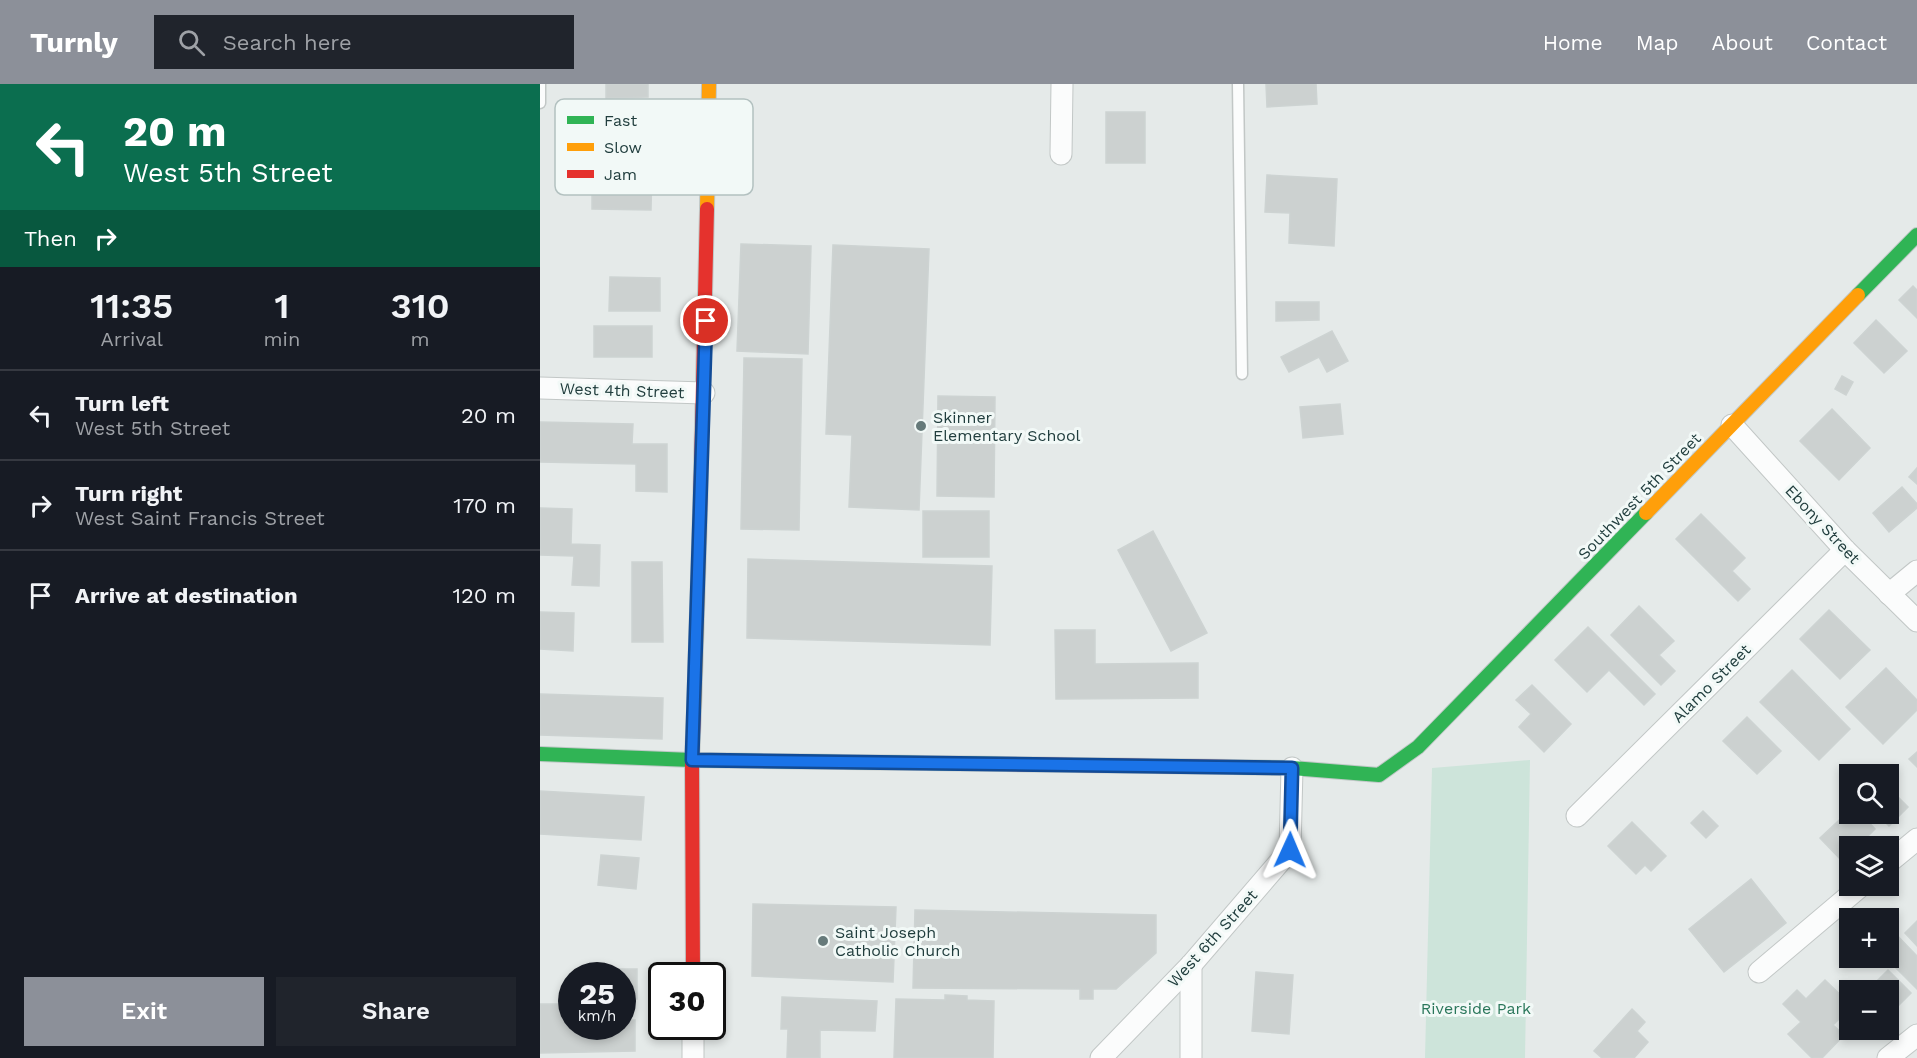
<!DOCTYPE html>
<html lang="en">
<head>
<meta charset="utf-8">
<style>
	body { margin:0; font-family:"Work Sans",sans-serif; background:#20242c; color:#f1f3f6; height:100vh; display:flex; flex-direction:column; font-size:22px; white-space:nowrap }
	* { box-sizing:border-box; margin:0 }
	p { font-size:20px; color:#9ea1a6 }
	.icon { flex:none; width:33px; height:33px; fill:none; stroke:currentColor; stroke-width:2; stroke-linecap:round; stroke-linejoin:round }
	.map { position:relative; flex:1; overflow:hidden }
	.side { display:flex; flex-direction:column; background:#171b24; width:540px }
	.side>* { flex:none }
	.banner { background:#0b6e4f; color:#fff; overflow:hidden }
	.buttons { position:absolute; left:1299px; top:680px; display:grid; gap:12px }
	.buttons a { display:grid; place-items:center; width:60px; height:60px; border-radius:0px; background:#171b24; box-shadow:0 3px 9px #0003; font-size:30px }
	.speed { position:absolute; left:18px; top:878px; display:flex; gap:12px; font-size:30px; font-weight:700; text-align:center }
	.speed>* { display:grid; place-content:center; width:78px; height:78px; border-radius:50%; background:#171b24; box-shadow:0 3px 9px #0003; line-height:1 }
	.speed small { font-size:15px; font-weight:400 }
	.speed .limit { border:3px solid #111; border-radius:9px; background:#fff; color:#111 }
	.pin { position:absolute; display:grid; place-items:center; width:51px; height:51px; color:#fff; margin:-26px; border:3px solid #fff; border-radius:50%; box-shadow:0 2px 6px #0007 }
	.me { position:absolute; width:66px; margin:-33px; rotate:1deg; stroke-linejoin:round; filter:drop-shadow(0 0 4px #0008) }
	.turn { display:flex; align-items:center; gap:21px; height:126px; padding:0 24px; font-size:27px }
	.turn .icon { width:78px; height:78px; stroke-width:2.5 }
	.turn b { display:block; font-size:42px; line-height:51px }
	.then { display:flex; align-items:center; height:57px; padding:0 24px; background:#0003; gap:12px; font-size:22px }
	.eta { display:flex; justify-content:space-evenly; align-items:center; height:102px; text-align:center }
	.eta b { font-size:36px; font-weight:600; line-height:42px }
	.primary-button { display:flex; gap:12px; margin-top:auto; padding:12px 24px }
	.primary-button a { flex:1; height:69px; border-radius:0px; background:#8c9099; color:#fff; font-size:24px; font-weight:600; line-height:69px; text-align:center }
	.primary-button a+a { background:#20242c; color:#f1f3f6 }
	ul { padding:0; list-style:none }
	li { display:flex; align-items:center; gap:18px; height:90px; padding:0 24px; border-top:2px solid #363941 }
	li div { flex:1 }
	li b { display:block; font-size:22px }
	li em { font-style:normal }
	header { display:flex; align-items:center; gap:36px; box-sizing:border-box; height:84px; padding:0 30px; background:#8c9099; color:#fff }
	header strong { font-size:28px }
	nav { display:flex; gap:33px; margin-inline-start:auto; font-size:21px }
	.search { width:420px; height:54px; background:#20242c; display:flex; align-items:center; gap:15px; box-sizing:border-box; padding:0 21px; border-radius:0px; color:#9ea1a6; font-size:22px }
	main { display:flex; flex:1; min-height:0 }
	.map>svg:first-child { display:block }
	.green { fill:#cde4da }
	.building { fill:#ccd1d0; stroke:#cdd3d2; stroke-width:1.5 }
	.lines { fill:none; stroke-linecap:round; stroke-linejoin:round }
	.lane-casing { stroke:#c2c7c6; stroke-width:13 }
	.street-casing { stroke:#c2c7c6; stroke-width:23 }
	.fast-casing { stroke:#c0c8c7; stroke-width:16 }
	.slow-casing { stroke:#c0c8c7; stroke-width:16 }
	.jam-casing { stroke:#c0c8c7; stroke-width:16 }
	.lane { stroke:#fbfcfc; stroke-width:10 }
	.street { stroke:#fbfcfc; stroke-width:21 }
	.fast { stroke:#30b455; stroke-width:14 }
	.slow { stroke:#ff9f0a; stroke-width:14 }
	.jam { stroke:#e5322d; stroke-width:14 }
	.route-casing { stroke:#114b97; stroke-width:15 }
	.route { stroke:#1a73e8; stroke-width:10 }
	.poi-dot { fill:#667a7a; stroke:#f2f9f7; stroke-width:2 }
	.labels { text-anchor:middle; stroke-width:6; stroke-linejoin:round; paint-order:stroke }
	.street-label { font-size:16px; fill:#213e3e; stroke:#f2f9f7 }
	.poi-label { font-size:16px; fill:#213e3e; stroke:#f2f9f7; text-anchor:start }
	.park-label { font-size:16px; fill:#2a775b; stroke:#f2f9f7 }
	.key { fill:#f2f9f7; stroke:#b3c1c0; stroke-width:1.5 }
	.key-label { font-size:16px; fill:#213e3e }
</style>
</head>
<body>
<header>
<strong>Turnly</strong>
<div class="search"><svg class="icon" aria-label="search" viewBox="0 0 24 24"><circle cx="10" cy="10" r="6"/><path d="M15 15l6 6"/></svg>Search here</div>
<nav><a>Home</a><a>Map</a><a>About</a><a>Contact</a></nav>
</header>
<main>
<section class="side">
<div class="banner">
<div class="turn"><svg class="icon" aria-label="left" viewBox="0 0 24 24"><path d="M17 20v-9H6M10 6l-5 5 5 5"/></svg><div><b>20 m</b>West 5th Street</div></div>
<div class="then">Then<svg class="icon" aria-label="right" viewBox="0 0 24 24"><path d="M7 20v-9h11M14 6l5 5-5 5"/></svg></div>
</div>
<div class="eta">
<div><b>11:35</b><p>Arrival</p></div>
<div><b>1</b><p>min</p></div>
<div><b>310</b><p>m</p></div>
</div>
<ul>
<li><svg class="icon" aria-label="left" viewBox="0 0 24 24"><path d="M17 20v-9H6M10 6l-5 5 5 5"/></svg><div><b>Turn left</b><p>West 5th Street</p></div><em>20 m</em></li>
<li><svg class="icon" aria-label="right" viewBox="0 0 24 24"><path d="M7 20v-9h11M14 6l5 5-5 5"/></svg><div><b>Turn right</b><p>West Saint Francis Street</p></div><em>170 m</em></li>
<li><svg class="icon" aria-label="arrive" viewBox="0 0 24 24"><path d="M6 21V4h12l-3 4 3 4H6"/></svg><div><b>Arrive at destination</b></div><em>120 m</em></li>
</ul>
<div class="primary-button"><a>Exit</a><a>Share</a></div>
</section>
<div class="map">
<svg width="1377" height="974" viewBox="0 0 1377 974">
	<rect width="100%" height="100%" fill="#e5eae9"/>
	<path class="green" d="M990 676 985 974H885L892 684Z"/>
	<g class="building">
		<path d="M66 0H108V13L66 14Z"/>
		<path d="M726 0H776L777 20 727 23Z"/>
		<rect x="566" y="28" width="39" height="51"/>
		<path d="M52 81 112 82 111 126 52 125Z"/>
		<path d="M727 91 797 95 794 162 749 159 750 129 725 128Z"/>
		<path d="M201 160 271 162 268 270 197 267Z"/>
		<path d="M293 161 389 165 379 426 309 423 312 351 286 350Z"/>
		<path d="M70 193 120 194V227H69Z"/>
		<path d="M1373 202 1377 206V234L1359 216Z"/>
		<path d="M736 218H779V236L736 237Z"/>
		<path d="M1336 236 1367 267 1344 289 1314 259Z"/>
		<rect x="54" y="242" width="58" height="31"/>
		<path d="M792 247 808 277 787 288 779 273 749 288 741 273Z"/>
		<path d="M204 274 262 275 259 446 201 445Z"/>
		<path d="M1302 292 1313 298 1306 311 1295 305Z"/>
		<path d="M398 312 455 313 454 413 397 412Z"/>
		<path d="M800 320 803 350 763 354 760 323Z"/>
		<path d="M1292 325 1330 364 1299 396 1260 357Z"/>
		<path d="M0 338 93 340 92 360H127V408L96 407V380L0 378Z"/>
		<path d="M1377 384V400L1369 393Z"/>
		<path d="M1362 403 1377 420V424L1349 448 1333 429Z"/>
		<path d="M0 424 32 425 31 460 60 461 59 502 32 501 34 472 0 471Z"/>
		<rect x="383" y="427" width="66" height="46"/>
		<path d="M1161 430 1205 474 1192 487 1210 505 1198 517 1136 455Z"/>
		<path d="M613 447 667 549 631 567 578 466Z"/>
		<path d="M208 475 452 482 450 561 207 554Z"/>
		<path d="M92 478H122L123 558H92Z"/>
		<path d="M1099 522 1134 557 1119 571 1135 587 1121 601 1071 551Z"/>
		<path d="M1289 526 1330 566 1300 595 1260 555Z"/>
		<path d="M0 528 34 529 33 567 0 565Z"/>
		<path d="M1048 543 1115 610 1104 621 1069 586 1047 608 1015 576Z"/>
		<path d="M515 546H555V580L658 579V614L516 615Z"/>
		<path d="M1346 584 1377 616V626L1343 660 1306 623Z"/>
		<path d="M1252 586 1310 645 1279 676 1220 618Z"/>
		<path d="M992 601 1031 640 1004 668 979 643 991 630 976 616Z"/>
		<path d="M0 610 123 614 122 655 0 651Z"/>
		<path d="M1207 633 1241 667 1217 690 1183 657Z"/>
		<path d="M1377 668V683L1369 675Z"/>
		<path d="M1348 703 1368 723 1349 742 1336 729H1348Z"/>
		<path d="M0 707 104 713 101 756 0 750Z"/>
		<path d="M1310 726V729H1320L1335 745 1318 762H1310V770L1302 777 1280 754Z"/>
		<path d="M1163 727 1178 742 1166 754 1151 739Z"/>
		<path d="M1092 738 1126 772 1111 787 1105 781 1096 790 1068 762Z"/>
		<path d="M61 771 99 774 96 805 58 801Z"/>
		<path d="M1211 795 1246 839 1184 888 1149 845Z"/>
		<path d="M213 820 356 823 353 898 212 892Z"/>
		<path d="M375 826 616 831V869L576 905H553V915H540V905L373 904Z"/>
		<path d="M1377 837V862L1365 849Z"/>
		<path d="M1350 844 1377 872V905L1345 873H1348Z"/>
		<path d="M40 885H97V915H82V891H40Z"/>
		<path d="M1348 886 1371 909 1354 926 1348 920V906H1334L1331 903Z"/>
		<path d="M716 888 753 891 749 950 712 947Z"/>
		<path d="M1285 896 1310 920V924L1293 941 1304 951 1282 974H1272L1248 950 1261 938 1243 920 1257 906 1266 915Z"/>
		<path d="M405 911 427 912V916L454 917 453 974H354L356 915 405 916Z"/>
		<path d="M242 913 337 917 335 947 280 946V974H247L248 945H241Z"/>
		<path d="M0 920H32V942H82V936H95V967L0 969Z"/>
		<path d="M1092 925 1105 938 1097 947 1108 958 1094 974H1062L1054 967Z"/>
	</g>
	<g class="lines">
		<defs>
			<g id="lane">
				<path d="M698 0 702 290"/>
				<path d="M0 19V0"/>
			</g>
			<g id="street">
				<path d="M521 70 522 0"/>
				<path d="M0 304 164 309"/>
				<path d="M1192 341 1305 466 1377 537"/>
				<path d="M1349 510 1377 487"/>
				<path d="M1037 732 1305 466"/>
				<path d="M1348 779 1377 755"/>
				<path d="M651 881V974"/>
				<path d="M1219 888 1322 801"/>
				<path d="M153 942V974"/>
				<path d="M561 974 651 881 750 766 752 684"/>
				<path d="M1348 974 1377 951"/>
			</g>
			<g id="fast">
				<path d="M1318 211 1377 151"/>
				<path d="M0 670 152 676 466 680"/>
				<path d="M693 683 752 684 839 691 878 663 1106 429"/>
			</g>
			<g id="slow">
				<path d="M167 125 169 0"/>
				<path d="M1106 429 1318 211"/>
				<path d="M154 626 160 429"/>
			</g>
			<g id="jam">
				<path d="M160 429 167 125"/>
				<path d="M466 680 693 683"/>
				<path d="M153 891 152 676 154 626"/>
			</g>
		</defs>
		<use href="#lane" class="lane-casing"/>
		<use href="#street" class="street-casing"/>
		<use href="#fast" class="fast-casing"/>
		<use href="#slow" class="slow-casing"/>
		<use href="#jam" class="jam-casing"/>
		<use href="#lane" class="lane"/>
		<use href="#street" class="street"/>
		<use href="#fast" class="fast"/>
		<use href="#slow" class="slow"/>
		<use href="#jam" class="jam"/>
	</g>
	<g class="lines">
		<defs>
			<path id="route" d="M166 237 152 676 752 684 750 766"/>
		</defs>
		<use href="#route" class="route-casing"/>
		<use href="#route" class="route"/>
	</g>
	<g class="poi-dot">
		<circle cx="381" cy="342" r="6"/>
		<circle cx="283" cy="857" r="6"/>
	</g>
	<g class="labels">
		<g class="street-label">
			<text transform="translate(82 306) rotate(2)" y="6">West 4th Street</text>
			<text transform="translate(1099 412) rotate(-46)" y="6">Southwest 5th Street</text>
			<text transform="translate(1283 440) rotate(47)" y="6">Ebony Street</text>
			<text transform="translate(1171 599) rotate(-45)" y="6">Alamo Street</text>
			<text transform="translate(672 854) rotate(-48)" y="6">West 6th Street</text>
		</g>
		<g class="poi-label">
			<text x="393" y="339">Skinner<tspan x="393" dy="18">Elementary School</tspan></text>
			<text x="295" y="854">Saint Joseph<tspan x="295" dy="18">Catholic Church</tspan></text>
		</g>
		<g class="park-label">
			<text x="936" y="930">Riverside Park</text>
		</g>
	</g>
	<rect x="15" y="15" width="198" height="96" rx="9" class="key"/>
	<rect x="27" y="32" width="27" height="8" fill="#30b455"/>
	<rect x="27" y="59" width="27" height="8" fill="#ff9f0a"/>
	<rect x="27" y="86" width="27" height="8" fill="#e5322d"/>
	<g class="key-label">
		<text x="64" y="42">Fast</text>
		<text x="64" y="69">Slow</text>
		<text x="64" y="96">Jam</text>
	</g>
</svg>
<div class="buttons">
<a><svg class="icon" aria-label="search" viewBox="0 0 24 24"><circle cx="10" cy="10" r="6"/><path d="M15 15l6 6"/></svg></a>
<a><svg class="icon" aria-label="layers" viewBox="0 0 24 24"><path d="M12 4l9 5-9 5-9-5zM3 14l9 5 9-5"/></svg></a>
<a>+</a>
<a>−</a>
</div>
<div class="speed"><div>25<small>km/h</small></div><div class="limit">30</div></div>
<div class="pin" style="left:166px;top:237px;background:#d93025"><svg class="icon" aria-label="arrive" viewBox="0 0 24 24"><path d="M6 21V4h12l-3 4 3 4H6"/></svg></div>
<svg class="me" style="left:750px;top:766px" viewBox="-20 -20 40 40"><path d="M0-17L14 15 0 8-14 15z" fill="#1a73e8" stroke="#fff" stroke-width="4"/></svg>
</div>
</main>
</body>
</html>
